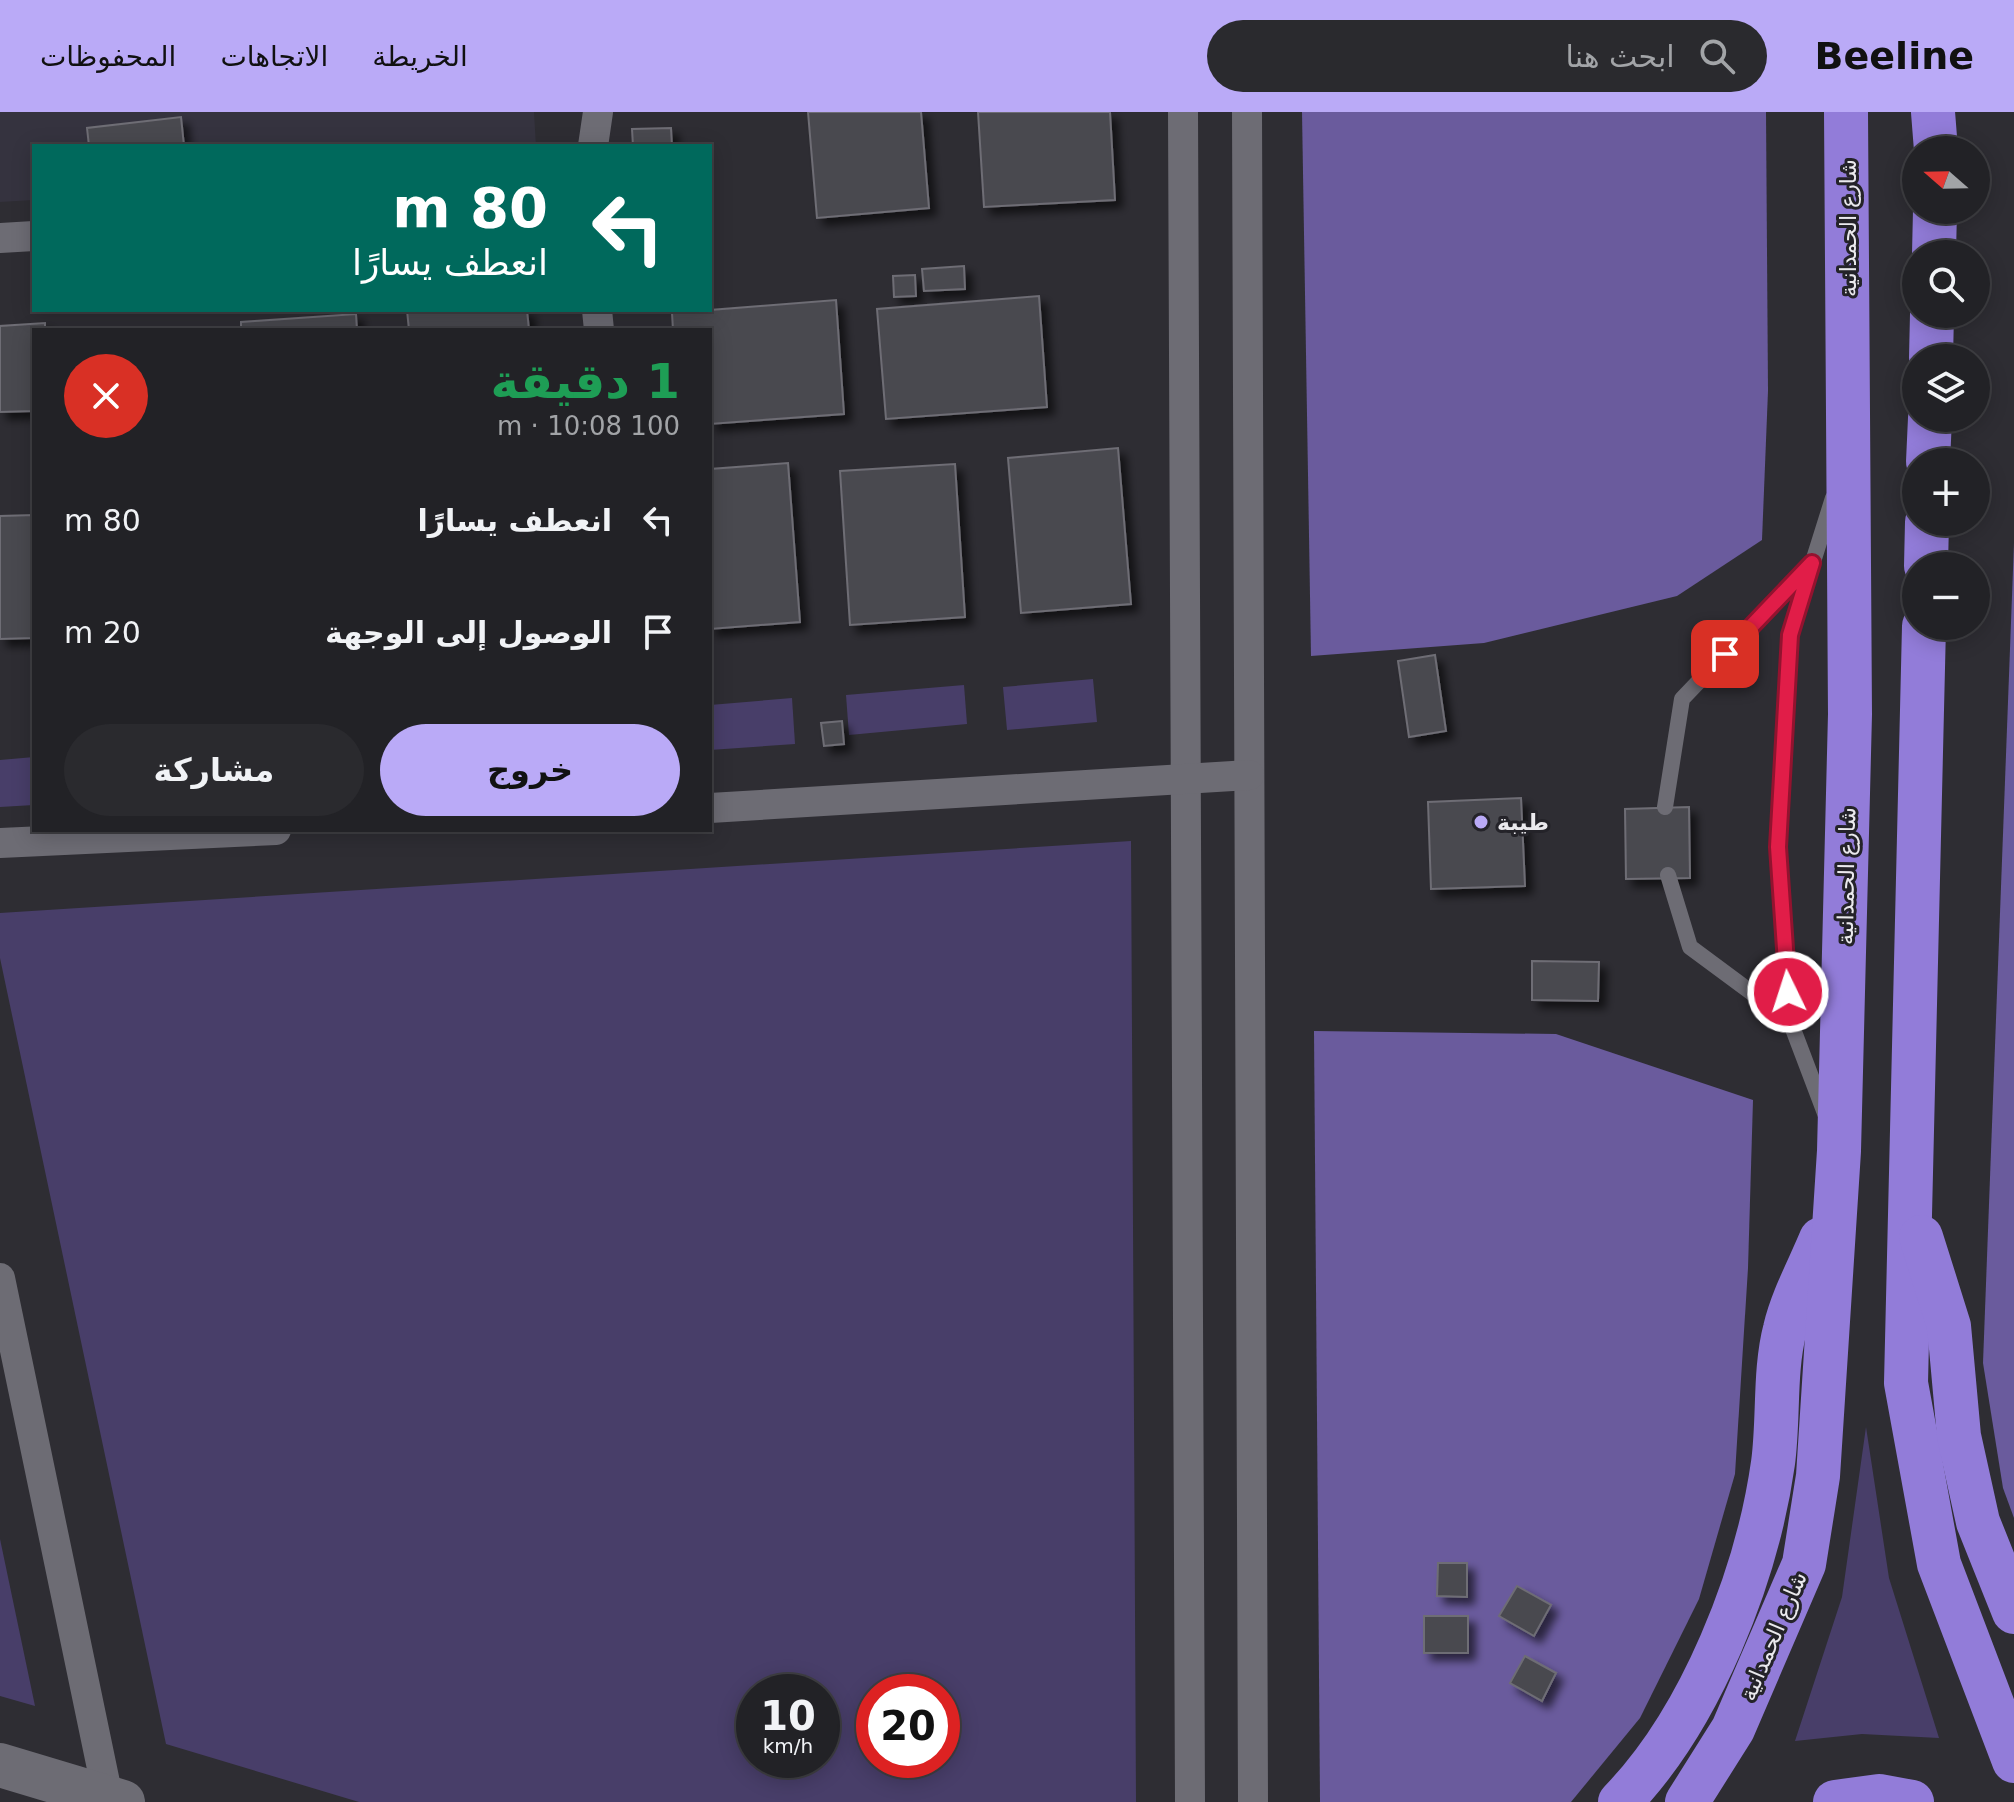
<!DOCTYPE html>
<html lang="ar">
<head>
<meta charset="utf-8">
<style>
	body { margin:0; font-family:"DejaVu Sans","Noto Sans Arabic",sans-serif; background:#2a2a2e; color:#f1f3f6; direction:rtl; height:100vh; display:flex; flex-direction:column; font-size:30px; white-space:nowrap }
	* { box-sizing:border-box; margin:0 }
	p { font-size:26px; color:#a2a4a7 }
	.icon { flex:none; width:44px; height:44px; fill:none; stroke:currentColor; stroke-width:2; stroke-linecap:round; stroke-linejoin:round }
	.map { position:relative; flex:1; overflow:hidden; direction:ltr }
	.panel { position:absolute; left:32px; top:216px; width:680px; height:504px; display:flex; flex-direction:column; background:#222226; border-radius:0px; box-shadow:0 4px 20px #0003,0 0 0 2px #3f3f43; direction:rtl }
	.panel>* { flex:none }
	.hud { position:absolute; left:32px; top:32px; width:680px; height:168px; border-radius:0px; box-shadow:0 4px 20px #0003,0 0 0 2px #3f3f43; direction:rtl; background:#00695c; color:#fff; overflow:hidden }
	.needle { width:52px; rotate:290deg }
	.fabs { position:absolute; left:1902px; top:24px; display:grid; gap:16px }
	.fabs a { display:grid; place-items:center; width:88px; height:88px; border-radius:50%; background:#222226; box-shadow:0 4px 20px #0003,0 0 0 2px #3f3f43; font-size:40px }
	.speed { position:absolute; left:736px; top:1562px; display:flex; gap:16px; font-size:40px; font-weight:700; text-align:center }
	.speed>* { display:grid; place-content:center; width:104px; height:104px; border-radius:50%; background:#222226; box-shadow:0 4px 20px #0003,0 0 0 2px #3f3f43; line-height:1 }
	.speed small { font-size:20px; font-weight:400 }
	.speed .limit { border:12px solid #d22; background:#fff; color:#111 }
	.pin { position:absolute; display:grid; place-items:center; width:68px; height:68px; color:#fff; margin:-34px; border-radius:16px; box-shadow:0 4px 12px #0006 }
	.me { position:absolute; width:88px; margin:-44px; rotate:356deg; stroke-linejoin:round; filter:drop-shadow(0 0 6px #0008) }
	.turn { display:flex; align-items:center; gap:28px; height:168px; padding:0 32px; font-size:36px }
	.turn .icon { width:104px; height:104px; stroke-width:2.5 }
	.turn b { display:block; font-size:56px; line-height:68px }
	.round { display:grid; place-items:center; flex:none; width:84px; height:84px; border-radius:42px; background:#2a2a2e }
	.summary { display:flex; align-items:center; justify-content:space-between; height:136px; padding:0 32px }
	h1 { font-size:48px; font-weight:700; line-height:60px; color:#1e9e55 }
	.cta { display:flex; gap:16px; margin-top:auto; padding:16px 32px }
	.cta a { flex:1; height:92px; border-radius:48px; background:#baaaf7; color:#111; font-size:32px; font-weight:700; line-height:92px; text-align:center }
	.cta a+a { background:#2a2a2e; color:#f1f3f6 }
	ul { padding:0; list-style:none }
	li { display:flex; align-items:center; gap:24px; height:112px; padding:0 32px }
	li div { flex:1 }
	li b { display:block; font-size:30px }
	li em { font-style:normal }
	header { display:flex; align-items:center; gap:48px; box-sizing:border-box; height:112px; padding:0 40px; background:#baaaf7; color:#111 }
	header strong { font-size:38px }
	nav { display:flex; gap:44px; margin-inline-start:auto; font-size:28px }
	.search { width:560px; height:72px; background:#2a2a2e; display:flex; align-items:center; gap:20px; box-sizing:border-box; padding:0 28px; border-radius:44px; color:#a2a4a7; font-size:30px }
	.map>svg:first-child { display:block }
	.built { fill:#35333f }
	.green { fill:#483e69; fill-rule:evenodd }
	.forest { fill:#6a5b9d }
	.building { fill:#4a4950; stroke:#6e6d74; stroke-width:2; filter:url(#shadow) }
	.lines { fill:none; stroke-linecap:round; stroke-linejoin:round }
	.lane { stroke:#6d6c74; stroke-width:16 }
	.street { stroke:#6d6c74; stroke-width:30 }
	.secondary { stroke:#6d6c74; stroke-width:44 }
	.highway { stroke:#927cd9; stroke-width:44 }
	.route-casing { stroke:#92132f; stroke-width:20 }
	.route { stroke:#e11d48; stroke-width:14 }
	.poi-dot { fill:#baaaf7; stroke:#242329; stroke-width:3 }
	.labels { text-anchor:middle; stroke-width:6; stroke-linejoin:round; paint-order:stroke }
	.street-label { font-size:22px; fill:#eae9ed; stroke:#242329 }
	.poi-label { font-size:22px; font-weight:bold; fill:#eae9ed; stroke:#242329; text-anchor:start }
</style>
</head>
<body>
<header>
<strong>Beeline</strong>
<div class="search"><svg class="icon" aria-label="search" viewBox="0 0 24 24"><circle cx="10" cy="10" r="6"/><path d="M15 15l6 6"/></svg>ابحث هنا</div>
<nav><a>الخريطة</a><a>الاتجاهات</a><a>المحفوظات</a></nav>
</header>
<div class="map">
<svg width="2014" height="1690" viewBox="0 0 2014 1690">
	<defs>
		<filter id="shadow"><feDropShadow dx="7" dy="7" stdDeviation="4" flood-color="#0009"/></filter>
	</defs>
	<rect width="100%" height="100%" fill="#2e2d33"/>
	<path class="built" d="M0 0H534L536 34H34V88L0 90Z"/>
	<g class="green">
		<path d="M1093 567 1097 610 1007 618 1003 575Z"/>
		<path d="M964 573 967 612 849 623 846 583Z"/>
		<path d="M792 586 795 632 710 638V593Z"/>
		<path d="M34 645V693L0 695V648Z"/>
		<path d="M1131 729 1136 1690H359L166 1632 0 846V801ZM754 1580H822V1648H754ZM874 1580H942V1648H874Z"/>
		<path d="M1866 1315 1889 1466 1939 1626 1862 1622 1795 1629 1842 1485Z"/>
		<path d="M0 1427 35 1594 0 1584Z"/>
	</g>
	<g class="forest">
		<path d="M1302 0H1766L1768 279 1762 428 1677 484 1484 531 1311 544Z"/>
		<path d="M2014 431V1406L2003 1376 1983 1251Z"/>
		<path d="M1314 919 1556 922 1753 988 1748 1156 1735 1362 1699 1487 1640 1606 1571 1690H1320Z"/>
	</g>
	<g class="building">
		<path d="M808 0H921L929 96 817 106Z"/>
		<path d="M978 0H1110L1115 88 984 95Z"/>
		<path d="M181 5 184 34H89L87 16Z"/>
		<path d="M671 16 672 34H633L632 17Z"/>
		<path d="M964 154 965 177 924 179 922 157Z"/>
		<path d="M915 163 916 184 894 185 893 164Z"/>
		<path d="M1039 184 1047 295 886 307 877 197Z"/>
		<path d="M836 188 844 302 710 312V218H673L672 201Z"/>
		<path d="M407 198H527L529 218H409Z"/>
		<path d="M356 202 357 218H241V210Z"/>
		<path d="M45 211V218H34V299L0 300V214Z"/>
		<path d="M1118 336 1131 492 1021 501 1008 346Z"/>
		<path d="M788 351 800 510 710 517V357Z"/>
		<path d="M955 352 965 505 850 513 840 359Z"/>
		<path d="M34 403V526L0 527V404Z"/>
		<path d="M1435 543 1446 619 1409 625 1398 549Z"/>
		<path d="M842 609 844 632 824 634 821 611Z"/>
		<path d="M1521 686 1525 774 1431 777 1428 690Z"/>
		<path d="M1689 695 1690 766 1626 767 1625 697Z"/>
		<path d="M1532 849 1599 850 1598 889 1532 888Z"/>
		<path d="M1438 1451H1467V1485L1437 1484Z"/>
		<path d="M1517 1474 1551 1493 1534 1524 1499 1504Z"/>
		<rect x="1424" y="1504" width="44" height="37"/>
		<path d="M1525 1544 1556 1561 1542 1589 1510 1571Z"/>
	</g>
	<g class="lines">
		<g class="lane">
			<path d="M1665 695 1682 587 1808 455"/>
			<path d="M1668 763 1690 835 1790 909"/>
			<path d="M1826 1004 1790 909 1778 735 1790 523 1833 386"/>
		</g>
		<g class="street">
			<path d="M1183 0 1190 1690"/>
			<path d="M1247 0 1253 1690"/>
			<path d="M593 34 598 0"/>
			<path d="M0 126 34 124"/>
			<path d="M597 198 599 218"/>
			<path d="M710 696 1249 663"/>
			<path d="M0 731 276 718"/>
			<path d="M0 1166 108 1685"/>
		</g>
		<path class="secondary" d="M0 1653 123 1690"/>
		<g class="highway">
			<path d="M1933 0 1936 38"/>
			<path d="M1934 142 1935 98"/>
			<path d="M1931 246 1932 202"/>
			<path d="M1928 350 1930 306"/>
			<path d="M1926 454 1927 410"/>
			<path d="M1924 514 1906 1271 1939 1452 2014 1649"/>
			<path d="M1921 1125 1949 1214 1959 1324 1978 1410 2014 1500"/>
			<path d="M1620 1690C1701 1607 1757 1464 1773 1351 1779 1307 1774 1259 1785 1217 1792 1187 1809 1156 1821 1127"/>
			<path d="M1687 1690 1733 1617 1804 1452 1818 1364 1839 1039 1850 602 1846 0"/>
			<path d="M1835 1690 1879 1684 1912 1690"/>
		</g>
	</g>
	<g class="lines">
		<defs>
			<path id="route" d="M1725 542 1812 451 1790 523 1778 735 1788 880"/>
		</defs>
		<use href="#route" class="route-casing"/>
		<use href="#route" class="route"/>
	</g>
	<circle class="poi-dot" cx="1481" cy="710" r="8"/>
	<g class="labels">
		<g class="street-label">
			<text transform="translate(1848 116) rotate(-90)" y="8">شارع الحمدانية</text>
			<text transform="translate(1846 764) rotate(-89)" y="8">شارع الحمدانية</text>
			<text transform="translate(1773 1524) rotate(-67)" y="8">شارع الحمدانية</text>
		</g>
		<g class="poi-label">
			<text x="1497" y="718">طيبة</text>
		</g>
	</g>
</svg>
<div class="fabs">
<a><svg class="needle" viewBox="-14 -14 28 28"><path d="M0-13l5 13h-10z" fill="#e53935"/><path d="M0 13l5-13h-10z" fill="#a2a4a7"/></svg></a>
<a><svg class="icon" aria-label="search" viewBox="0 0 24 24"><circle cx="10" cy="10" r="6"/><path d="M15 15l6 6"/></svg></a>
<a><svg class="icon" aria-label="layers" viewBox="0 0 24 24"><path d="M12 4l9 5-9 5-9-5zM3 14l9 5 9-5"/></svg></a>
<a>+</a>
<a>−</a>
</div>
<div class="speed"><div>10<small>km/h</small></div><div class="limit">20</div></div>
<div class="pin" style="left:1725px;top:542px;background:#d93025"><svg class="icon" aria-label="arrive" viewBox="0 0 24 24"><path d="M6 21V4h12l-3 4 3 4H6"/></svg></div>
<svg class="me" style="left:1788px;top:880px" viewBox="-20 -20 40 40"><circle r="17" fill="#e11d48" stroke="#fff" stroke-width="3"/><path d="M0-11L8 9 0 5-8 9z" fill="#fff"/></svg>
<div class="hud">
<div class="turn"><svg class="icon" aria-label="left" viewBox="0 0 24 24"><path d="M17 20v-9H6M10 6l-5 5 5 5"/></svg><div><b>80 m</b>انعطف يسارًا</div></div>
</div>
<section class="panel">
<div class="summary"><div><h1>1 دقيقة</h1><p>100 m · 10:08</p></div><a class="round" style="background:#d93025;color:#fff"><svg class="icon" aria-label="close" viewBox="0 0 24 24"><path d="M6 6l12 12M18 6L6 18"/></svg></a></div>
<ul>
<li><svg class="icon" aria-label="left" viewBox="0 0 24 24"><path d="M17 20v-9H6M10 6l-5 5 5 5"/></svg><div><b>انعطف يسارًا</b></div><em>80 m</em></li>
<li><svg class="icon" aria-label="arrive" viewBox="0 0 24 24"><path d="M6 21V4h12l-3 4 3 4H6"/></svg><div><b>الوصول إلى الوجهة</b></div><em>20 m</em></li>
</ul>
<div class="cta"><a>خروج</a><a>مشاركة</a></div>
</section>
</div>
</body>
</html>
